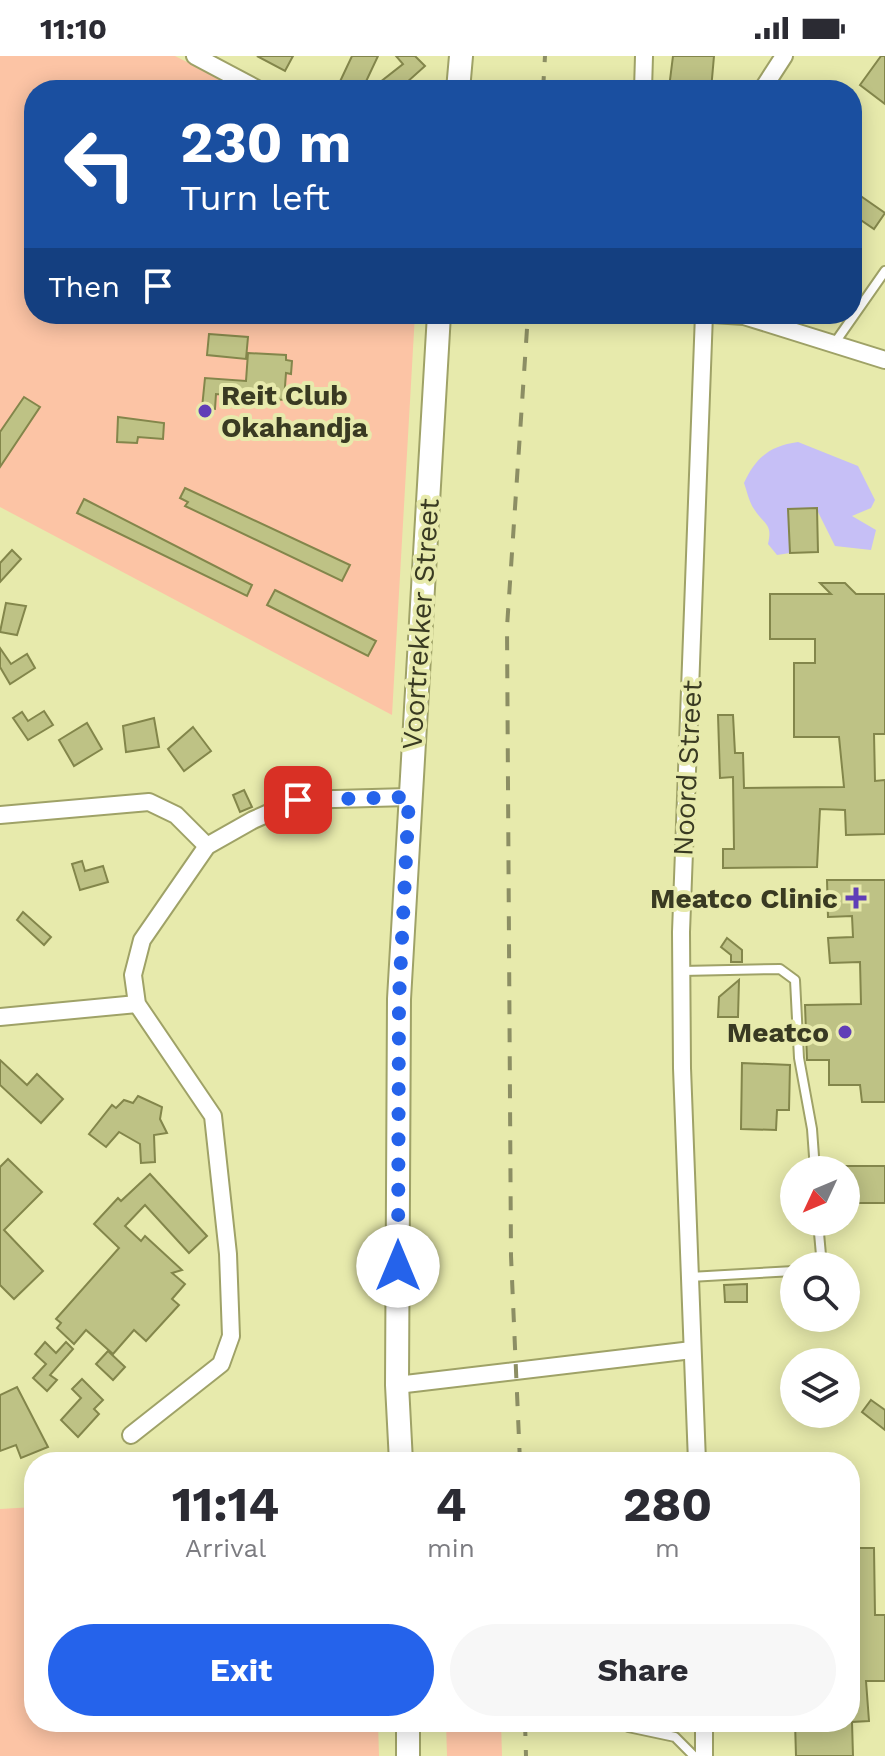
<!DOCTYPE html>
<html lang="en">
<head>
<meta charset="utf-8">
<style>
	body { margin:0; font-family:"Work Sans",sans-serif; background:#f7f7f7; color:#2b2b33; height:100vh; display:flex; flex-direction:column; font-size:30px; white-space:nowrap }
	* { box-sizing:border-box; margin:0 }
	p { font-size:26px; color:#7c7c81 }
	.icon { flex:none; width:44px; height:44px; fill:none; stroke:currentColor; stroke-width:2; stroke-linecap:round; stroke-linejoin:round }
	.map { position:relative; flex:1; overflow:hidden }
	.panel { position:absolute; left:24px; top:1396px; width:836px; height:280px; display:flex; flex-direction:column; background:#fff; border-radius:32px; box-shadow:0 4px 20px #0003 }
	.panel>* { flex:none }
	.guide { position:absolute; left:24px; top:24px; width:838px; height:244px; border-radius:32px; box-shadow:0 4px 20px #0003; background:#1a4fa0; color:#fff; overflow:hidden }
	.needle { width:52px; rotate:226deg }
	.fabs { position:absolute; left:780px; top:1100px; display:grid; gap:16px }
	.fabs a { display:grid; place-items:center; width:80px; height:80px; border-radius:50%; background:#fff; box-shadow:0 4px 20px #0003; font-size:40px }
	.pin { position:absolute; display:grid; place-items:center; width:68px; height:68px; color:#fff; margin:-34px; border-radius:16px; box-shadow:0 4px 12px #0006 }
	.me { position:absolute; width:88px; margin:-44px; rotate:0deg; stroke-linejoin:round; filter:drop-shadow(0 0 6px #0008) }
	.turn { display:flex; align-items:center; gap:28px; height:168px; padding:0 24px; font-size:36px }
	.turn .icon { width:104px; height:104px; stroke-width:2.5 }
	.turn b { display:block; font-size:56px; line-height:68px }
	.then { display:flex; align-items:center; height:76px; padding:0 24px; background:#0003; gap:16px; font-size:30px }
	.eta { display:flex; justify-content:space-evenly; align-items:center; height:136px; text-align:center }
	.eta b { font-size:48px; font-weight:700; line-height:56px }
	.action { display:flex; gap:16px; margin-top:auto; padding:16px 24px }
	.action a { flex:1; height:92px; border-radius:48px; background:#2563eb; color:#fff; font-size:32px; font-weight:700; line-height:92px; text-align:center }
	.action a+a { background:#f7f7f7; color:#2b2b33 }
	.status { display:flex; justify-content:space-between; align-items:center; height:56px; padding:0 40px; background:#fff; direction:ltr }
	.status svg { height:22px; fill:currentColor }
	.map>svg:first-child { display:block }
	.green { fill:#fcc4a5 }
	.water { fill:#c6bff6 }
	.building { fill:#bec285; stroke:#83864b; stroke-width:2 }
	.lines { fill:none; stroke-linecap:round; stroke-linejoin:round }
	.service-casing { stroke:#9fa267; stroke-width:12 }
	.minor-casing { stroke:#9fa267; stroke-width:20 }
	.secondary-casing { stroke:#9fa267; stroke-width:26 }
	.service { stroke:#fff; stroke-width:8 }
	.minor { stroke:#fff; stroke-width:16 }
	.secondary { stroke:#fff; stroke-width:22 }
	.rail { stroke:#8c8e64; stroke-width:4; stroke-dasharray:14 14; stroke-linecap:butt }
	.route { stroke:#2563eb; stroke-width:14; stroke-dasharray:0 25.2 }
	.poi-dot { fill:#603eb7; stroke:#e7eaac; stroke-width:3 }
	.labels { text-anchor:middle; stroke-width:8; stroke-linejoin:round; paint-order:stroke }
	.poi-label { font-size:28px; font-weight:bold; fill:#393a22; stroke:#e7eaac; text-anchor:end }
	.street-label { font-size:28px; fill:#393a22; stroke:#e7eaac }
</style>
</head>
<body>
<div class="status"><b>11:10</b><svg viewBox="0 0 49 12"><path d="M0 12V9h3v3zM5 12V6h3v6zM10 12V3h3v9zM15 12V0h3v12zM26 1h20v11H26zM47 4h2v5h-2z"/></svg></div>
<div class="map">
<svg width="885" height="1700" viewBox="0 0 885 1700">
	<rect width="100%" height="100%" fill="#e7eaac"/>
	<g class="green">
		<path d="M0 0H175L242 34H34V258H415L392 659 0 451Z"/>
		<path d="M34 1451V1666H378L379 1700H0V1453Z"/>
		<path d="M446 1666H501L502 1700H447Z"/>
	</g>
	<path class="water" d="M798 386 858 410 875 444 871 452 852 460 876 474 871 494 835 490 816 452 788 453 790 497 777 499 768 488C773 467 764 469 754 453 749 446 747 435 744 427 756 401 770 390 798 386Z"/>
	<g class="building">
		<path d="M257 0H293L285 15Z"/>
		<path d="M352 0H378L362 34H336Z"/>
		<path d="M396 0H415L425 10 406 27 412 34H370L403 8Z"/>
		<path d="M673 0H714L711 34 669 32Z"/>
		<path d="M881 0H885V48L860 29Z"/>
		<path d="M852 134 885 157 874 173 852 158Z"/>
		<path d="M209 278 248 281 246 303 207 299Z"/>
		<path d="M248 297 286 299V304L292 305 291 318 286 317 284 344 216 338 215 353 202 352 205 322 246 325Z"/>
		<path d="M24 341 40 351 0 411V376Z"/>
		<path d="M118 361 164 367 163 383 138 381 137 387 117 386Z"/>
		<path d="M185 432 350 509 342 525 185 450 188 446 180 442Z"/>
		<path d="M84 443 252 529 247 540 77 457Z"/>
		<path d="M817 452 818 496 790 497 788 453Z"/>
		<path d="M12 494 21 503 0 526V507Z"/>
		<path d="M820 527H845L856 538H885V678H874L875 725 885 724V778L846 779 845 754 820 753 817 811 723 812V793H734L733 721 720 722 718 659H733L735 697H743L744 732 844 731 839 681H794V607H815V583H770V538H831Z"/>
		<path d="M275 534 376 585 368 600 267 549Z"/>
		<path d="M6 547 26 550 17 579 0 576Z"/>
		<path d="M0 592 11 608 27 598 35 612 10 628 0 611Z"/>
		<path d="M44 655 53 669 28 684 13 662 22 656 28 665Z"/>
		<path d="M154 662 159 691 126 696 123 670Z"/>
		<path d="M87 667 102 693 74 710 59 684Z"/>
		<path d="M193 671 211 695 184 715 168 693Z"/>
		<path d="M244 734 252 751 240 756 233 739Z"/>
		<path d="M82 805 85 815 103 810 108 826 80 834 72 808Z"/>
		<path d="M827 824H885V1046H862L860 1029H829V1004H807L805 949 861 948 860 906 830 907 828 882 853 881 852 860 828 861Z"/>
		<path d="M23 856 51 881 44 889 17 864Z"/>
		<path d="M727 882 742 894V906H731V899L721 891Z"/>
		<path d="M739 924 738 961H718L719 941Z"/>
		<path d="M0 1004 27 1029 37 1018 63 1043 41 1067 0 1029Z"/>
		<path d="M742 1007 790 1009 789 1054H777L776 1074 741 1073Z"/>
		<path d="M138 1040 162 1051 160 1063 167 1077 154 1079 155 1106 141 1107 140 1088 119 1076 106 1091 89 1078 112 1049 116 1052 124 1044 133 1047Z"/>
		<path d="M8 1103 42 1136 4 1174 43 1215 14 1243 0 1229V1111Z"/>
		<rect x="846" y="1110" width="39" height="37"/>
		<path d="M150 1118 207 1180 189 1197 145 1149 125 1170 141 1185 145 1180 182 1214 172 1217 185 1228 172 1243 179 1249 146 1285 134 1274 113 1298 86 1274 74 1288 57 1272 61 1267 56 1263 119 1192 94 1168 118 1142 121 1145Z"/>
		<path d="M747 1228V1246H725L724 1229Z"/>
		<path d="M45 1286 56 1297 66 1286 73 1293 50 1319 57 1324 47 1335 33 1322 46 1308 35 1298Z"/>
		<path d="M108 1295 125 1311 113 1324 96 1308Z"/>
		<path d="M82 1323 103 1344 94 1353 99 1358 78 1381 61 1364 81 1342 72 1333Z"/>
		<path d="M17 1331 48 1391 21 1402 16 1389 0 1395V1339Z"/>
		<path d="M871 1344 885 1354V1374L862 1356Z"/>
		<path d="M850 1492H874L875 1559H885V1625H866L869 1665 852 1666 853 1700H796L795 1666H850Z"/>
	</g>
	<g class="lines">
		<defs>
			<g id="service">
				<path d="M834 288 885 215"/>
				<path d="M682 915 780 913 795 924 799 1002 812 1073 815 1114"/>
				<path d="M818 1166 822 1210"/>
				<path d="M690 1221 794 1215"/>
				<path d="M625 1666 628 1671 675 1681 694 1700"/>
			</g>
			<g id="minor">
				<path d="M195 0 259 34"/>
				<path d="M643 34 644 0"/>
				<path d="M762 34 784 0"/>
				<path d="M713 258 744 260 885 304"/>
				<path d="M0 759 149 746 176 759 207 790"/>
				<path d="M0 961 137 948"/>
				<path d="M397 1329 692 1294"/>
				<path d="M131 1379 221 1308 231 1280 228 1198 213 1060 137 948 133 919 142 884 207 790 253 764 298 744 409 741"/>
				<path d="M697 1406 682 1012 681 876 704 258"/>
				<path d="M704 1666V1700"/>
			</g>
			<g id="secondary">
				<path d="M458 34 461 0"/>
				<path d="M401 1406 397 1329 399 943 439 258"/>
				<path d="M408 1666V1700"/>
			</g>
		</defs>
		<use href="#service" class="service-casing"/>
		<use href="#minor" class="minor-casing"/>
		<use href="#secondary" class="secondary-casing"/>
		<use href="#service" class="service"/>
		<use href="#minor" class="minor"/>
		<use href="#secondary" class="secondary"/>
		<g class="rail">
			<path d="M543 34 545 0"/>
			<path d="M520 1406 511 1200 507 571 528 258"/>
			<path d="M525 1666 526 1700"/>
		</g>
	</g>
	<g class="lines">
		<path class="route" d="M298 744 409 741 399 943 398 1210"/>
	</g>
	<g class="poi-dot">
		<circle cx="205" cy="355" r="8"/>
		<path d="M852 830h8v8h8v8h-8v8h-8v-8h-8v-8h8z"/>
		<circle cx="845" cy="976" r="8"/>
	</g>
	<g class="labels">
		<g class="poi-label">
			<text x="221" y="349" text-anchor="start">Reit Club<tspan x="221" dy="32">Okahandja</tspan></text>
			<text x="838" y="852">Meatco Clinic</text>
			<text x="829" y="986">Meatco</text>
		</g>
		<g class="street-label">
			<text transform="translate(420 568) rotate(-86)" y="10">Voortrekker Street</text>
			<text transform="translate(687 712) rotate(-87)" y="10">Noord Street</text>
		</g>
	</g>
</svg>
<div class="fabs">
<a><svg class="needle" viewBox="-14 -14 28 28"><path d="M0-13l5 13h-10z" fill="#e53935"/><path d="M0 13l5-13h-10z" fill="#7c7c81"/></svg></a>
<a><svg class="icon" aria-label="search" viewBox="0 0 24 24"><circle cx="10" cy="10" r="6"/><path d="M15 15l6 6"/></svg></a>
<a><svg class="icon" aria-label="layers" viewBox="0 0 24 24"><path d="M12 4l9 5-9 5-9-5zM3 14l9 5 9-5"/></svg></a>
</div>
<div class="pin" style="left:298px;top:744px;background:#d93025"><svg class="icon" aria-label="arrive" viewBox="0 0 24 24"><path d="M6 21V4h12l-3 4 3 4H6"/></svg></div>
<svg class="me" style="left:398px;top:1210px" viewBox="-20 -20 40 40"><circle r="19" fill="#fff"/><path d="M0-13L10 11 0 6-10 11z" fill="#2563eb"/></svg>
<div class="guide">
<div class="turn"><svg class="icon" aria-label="left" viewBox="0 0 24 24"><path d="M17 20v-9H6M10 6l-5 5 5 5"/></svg><div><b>230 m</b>Turn left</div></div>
<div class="then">Then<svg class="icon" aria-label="arrive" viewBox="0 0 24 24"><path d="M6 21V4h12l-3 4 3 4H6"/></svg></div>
</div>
<section class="panel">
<div class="eta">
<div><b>11:14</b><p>Arrival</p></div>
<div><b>4</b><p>min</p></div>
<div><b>280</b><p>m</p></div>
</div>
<div class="action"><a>Exit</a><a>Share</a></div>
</section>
</div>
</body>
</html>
